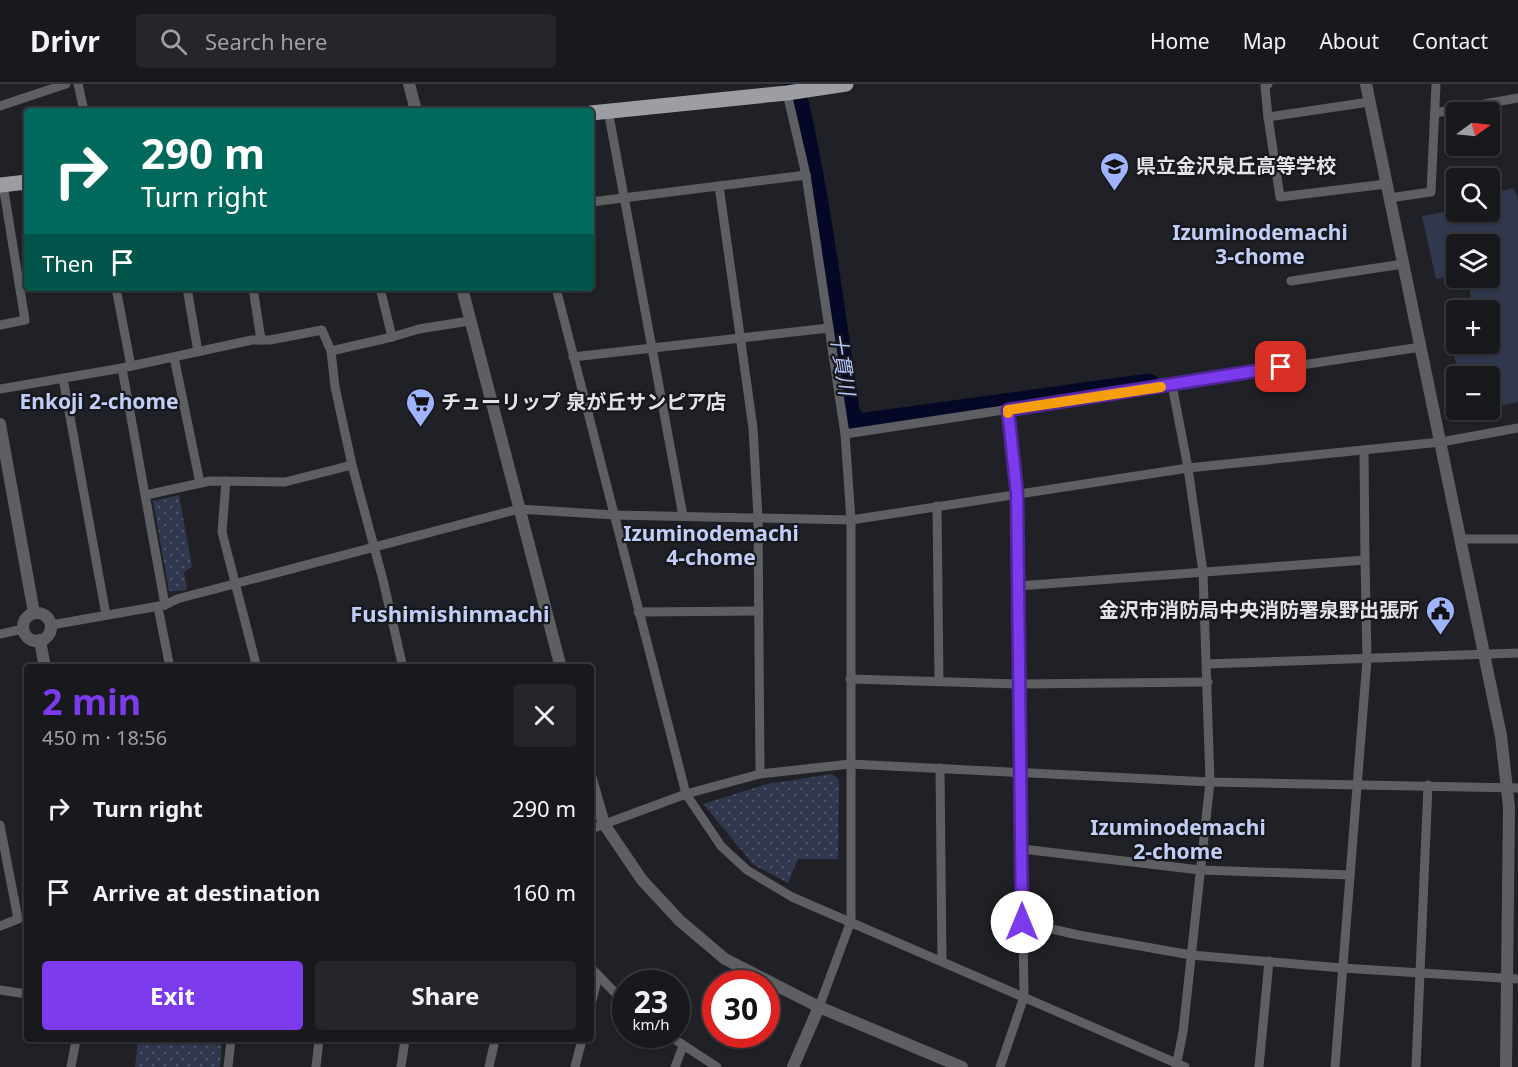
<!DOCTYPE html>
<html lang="en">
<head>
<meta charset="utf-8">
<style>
	body { margin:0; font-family:"Noto Sans","Noto Sans JP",sans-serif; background:#252629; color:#f1f3f6; height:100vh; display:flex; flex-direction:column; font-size:22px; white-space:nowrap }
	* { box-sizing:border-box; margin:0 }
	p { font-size:20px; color:#9fa0a3 }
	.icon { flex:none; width:33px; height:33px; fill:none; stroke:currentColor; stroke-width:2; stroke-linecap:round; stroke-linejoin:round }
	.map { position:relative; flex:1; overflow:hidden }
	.details { position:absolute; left:24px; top:580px; width:570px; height:378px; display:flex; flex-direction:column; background:#18191c; border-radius:6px; box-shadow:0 2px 4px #0004,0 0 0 2px #36383b }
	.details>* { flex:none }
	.banner { position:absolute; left:24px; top:24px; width:570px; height:183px; border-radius:6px; box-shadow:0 2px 4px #0004,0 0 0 2px #36383b; background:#00695c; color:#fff; overflow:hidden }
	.needle { width:39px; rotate:75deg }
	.fabs { position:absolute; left:1446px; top:18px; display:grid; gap:12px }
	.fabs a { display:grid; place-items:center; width:54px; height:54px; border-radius:6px; background:#18191c; box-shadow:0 2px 4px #0004,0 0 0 2px #36383b; font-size:30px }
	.speed { position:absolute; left:612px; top:886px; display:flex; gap:12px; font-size:30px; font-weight:700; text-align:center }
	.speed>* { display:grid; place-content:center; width:78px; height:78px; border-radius:50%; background:#18191c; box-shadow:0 2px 4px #0004,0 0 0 2px #36383b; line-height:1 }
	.speed small { font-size:15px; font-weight:400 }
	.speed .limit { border:9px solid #d22; background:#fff; color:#111 }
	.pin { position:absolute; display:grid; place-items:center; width:51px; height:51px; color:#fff; margin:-26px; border-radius:12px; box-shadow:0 3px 9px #0006 }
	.me { position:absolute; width:66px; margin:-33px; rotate:0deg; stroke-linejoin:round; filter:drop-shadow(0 0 4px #0008) }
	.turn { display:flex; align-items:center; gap:21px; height:126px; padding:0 18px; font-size:27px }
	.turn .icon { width:78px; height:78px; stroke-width:2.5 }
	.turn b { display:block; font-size:42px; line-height:51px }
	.then { display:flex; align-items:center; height:57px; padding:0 18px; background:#0003; gap:12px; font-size:22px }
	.round { display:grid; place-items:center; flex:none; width:63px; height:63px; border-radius:6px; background:#252629 }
	.summary { display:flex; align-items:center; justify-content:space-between; height:102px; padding:0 18px }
	h1 { font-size:36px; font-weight:700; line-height:45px; color:#7c3aed }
	.action { display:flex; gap:12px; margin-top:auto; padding:12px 18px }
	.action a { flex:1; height:69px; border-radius:6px; background:#7c3aed; color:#fff; font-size:24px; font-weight:700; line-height:69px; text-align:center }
	.action a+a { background:#252629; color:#f1f3f6 }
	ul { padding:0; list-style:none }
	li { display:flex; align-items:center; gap:18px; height:84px; padding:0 18px }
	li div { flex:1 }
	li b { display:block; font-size:22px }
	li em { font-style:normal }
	header { display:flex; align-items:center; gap:36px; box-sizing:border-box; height:84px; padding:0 30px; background:#18191c; border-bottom:2px solid #36383b }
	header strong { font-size:28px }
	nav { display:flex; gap:33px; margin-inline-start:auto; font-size:21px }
	.search { width:420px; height:54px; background:#252629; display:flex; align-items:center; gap:15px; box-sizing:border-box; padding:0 21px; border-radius:6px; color:#9fa0a3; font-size:22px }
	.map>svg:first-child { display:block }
	.green { fill:#31374d; fill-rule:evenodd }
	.park { fill:url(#park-dots) }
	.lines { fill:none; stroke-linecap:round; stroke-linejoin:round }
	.river { stroke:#050727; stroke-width:21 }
	.minor { stroke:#5e5f62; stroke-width:9 }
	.tertiary { stroke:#5e5f62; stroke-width:12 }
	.primary { stroke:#9c9ea3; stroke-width:15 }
	.route-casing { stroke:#51269a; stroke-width:15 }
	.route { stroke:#7c3aed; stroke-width:10 }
	.slow { stroke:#f59e0b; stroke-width:10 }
	.labels { text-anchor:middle; stroke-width:4.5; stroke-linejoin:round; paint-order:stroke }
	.poi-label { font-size:20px; font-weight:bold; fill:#e2e3e7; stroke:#16181c; text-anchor:start }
	.neighbourhood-label { font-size:21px; font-weight:bold; fill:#c2cef8; stroke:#16181c }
	.water-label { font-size:21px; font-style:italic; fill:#b7c6fa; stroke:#16181c }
	.quarter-label { font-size:22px; font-weight:bold; fill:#c2cef8; stroke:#16181c }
</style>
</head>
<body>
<header>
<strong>Drivr</strong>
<div class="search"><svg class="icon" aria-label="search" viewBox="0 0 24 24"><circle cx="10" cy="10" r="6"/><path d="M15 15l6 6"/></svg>Search here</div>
<nav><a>Home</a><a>Map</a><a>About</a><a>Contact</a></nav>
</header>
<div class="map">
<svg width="1518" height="983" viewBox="0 0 1518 983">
	<defs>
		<pattern id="park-dots" width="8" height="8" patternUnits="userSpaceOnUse" patternTransform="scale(1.5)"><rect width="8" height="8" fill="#31374d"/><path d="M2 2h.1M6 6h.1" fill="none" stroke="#4f5467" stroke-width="1.8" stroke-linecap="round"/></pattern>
	</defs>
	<rect width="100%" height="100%" fill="#202126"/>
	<path class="green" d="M1513 104 1518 114V318L1490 324V292H1459L1444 228 1473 223 1467 194H1490V160H1456V191L1436 195 1422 132 1456 126 1453 119 1456 118V128H1490V110ZM1456 226H1490V260H1456Z"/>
	<g class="park">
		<path d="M179 411 192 483 184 488 187 506 169 507 153 417Z"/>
		<path d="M832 690 839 696 838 775H798L788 799 754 781 703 720 767 700Z"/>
		<path d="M138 956H222L220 983H135Z"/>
	</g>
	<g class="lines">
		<path class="river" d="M794 0C820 109 833 220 850 331L859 340 1149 300"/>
		<g class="minor">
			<path d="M78 0 84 27"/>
			<path d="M1268 0 1265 2 1268 33 1369 18"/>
			<path d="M787 9 806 91 829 244 845 350 851 436V837L819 923"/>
			<path d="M0 22 66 0"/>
			<path d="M608 26 683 432"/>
			<path d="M1435 29 1518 14"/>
			<path d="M1268 33 1280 113 1386 100"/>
			<path d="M719 102 753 344 758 434 760 690"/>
			<path d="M1389 114 1431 108 1436 0"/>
			<path d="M591 118 806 91"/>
			<path d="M1291 197 1403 180"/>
			<path d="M116 204 131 282"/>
			<path d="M187 204 198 268"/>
			<path d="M253 204 261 256"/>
			<path d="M556 204 686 710 721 762 747 786 792 813 1185 983"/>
			<path d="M0 241 25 236 3 101"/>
			<path d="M392 253 419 245 469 237"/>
			<path d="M331 267 392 253 380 204"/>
			<path d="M174 273 200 399"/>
			<path d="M573 273 829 244"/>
			<path d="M122 284 165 521"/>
			<path d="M63 294 106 531"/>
			<path d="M1172 301 1188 384 1203 488 1210 698 1183 948 1176 983"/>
			<path d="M0 305 122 284 252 256H270L322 246 331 267 335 303 352 381 383 496 403 584"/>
			<path d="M845 350 1421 263"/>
			<path d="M1364 367 1365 476"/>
			<path d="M226 397 222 448 257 584"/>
			<path d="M146 411 210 397 285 398 352 381"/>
			<path d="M937 422 939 597"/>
			<path d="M1462 455H1518"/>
			<path d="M1018 502 1365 476 1367 576 1335 983"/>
			<path d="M158 523 170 584"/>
			<path d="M638 528 759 527"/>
			<path d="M51 541 165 521 177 515 519 425 615 431 851 436 1188 384 1441 358 1518 344"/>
			<path d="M0 550 23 545"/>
			<path d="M1207 580 1518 569"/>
			<path d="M850 595 1021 600 1208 598"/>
			<path d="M940 684 942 877"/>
			<path d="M0 741 18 835 0 842"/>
			<path d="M591 745 686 710 760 690 850 680 1210 698 1518 704"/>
			<path d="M1022 765 1200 786 1350 791"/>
			<path d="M1022 838 1078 851 1191 871 1342 884 1518 895"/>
			<path d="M591 884 626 920"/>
			<path d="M0 906 27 910"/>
			<path d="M591 921 598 892"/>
			<path d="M668 951 717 983"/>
			<path d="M71 983 76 956"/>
			<path d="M228 983 231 956"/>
			<path d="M316 983 319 956"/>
			<path d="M401 983 405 956"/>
			<path d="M489 983 495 956"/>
			<path d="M575 983 582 956"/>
			<path d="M675 983 683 962"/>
			<path d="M1000 983 1024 913 1017 410 1008 326"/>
			<path d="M1259 983 1269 877"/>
			<path d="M1416 983 1428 701"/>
		</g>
		<g class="tertiary">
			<path d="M409 0 416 27"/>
			<path d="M1366 0 1501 652 1509 723 1506 983"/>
			<path d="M462 204 561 584"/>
			<path d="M0 340 34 529"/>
			<circle cx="37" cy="543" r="14"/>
			<path d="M40 556 45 584"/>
			<path d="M591 695 604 740 642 796 680 837 725 875 819 923 962 983"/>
			<path d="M793 983 819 923"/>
		</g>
		<g class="primary">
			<path d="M591 29 787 9 846 0"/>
			<path d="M0 101 27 98"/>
		</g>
	</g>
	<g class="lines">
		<defs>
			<path id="route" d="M1022 838 1017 410 1008 326 1281 283"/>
		</defs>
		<use href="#route" class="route-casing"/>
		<use href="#route" class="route"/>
		<path class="slow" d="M1008 329V326L1161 303"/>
	</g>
	<defs>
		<symbol id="school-pin" viewBox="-11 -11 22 30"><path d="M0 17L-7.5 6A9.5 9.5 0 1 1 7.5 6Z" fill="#a0b3fd" stroke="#16181c"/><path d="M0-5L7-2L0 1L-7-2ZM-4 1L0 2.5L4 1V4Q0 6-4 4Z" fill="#111"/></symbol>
		<symbol id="supermarket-pin" viewBox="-11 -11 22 30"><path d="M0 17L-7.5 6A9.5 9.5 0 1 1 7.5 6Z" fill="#a0b3fd" stroke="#16181c"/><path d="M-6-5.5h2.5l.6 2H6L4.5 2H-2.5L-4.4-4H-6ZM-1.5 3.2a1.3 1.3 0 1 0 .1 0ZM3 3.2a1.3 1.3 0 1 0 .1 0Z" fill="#111"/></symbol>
		<symbol id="civic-pin" viewBox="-11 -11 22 30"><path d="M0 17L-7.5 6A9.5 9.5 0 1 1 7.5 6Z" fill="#a0b3fd" stroke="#16181c"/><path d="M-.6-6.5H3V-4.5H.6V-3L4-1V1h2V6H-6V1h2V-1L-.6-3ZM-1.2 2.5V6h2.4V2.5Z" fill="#111"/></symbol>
	</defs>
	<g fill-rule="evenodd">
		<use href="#school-pin" x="1098" y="66" width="33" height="45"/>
		<use href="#supermarket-pin" x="404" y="302" width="33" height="45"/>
		<use href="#civic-pin" x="1424" y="510" width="33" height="45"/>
	</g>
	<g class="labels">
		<g class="poi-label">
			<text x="1136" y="89">県立金沢泉丘高等学校</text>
			<text x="441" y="325">チューリップ 泉が丘サンピア店</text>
			<text x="1419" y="533" text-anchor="end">金沢市消防局中央消防署泉野出張所</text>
		</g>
		<g class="neighbourhood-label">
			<text x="1260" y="156">Izuminodemachi<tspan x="1260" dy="24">3-chome</tspan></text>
			<text x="99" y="325">Enkoji 2-chome</text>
			<text x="711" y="457">Izuminodemachi<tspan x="711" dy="24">4-chome</tspan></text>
			<text x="1178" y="751">Izuminodemachi<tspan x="1178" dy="24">2-chome</tspan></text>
		</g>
		<g class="water-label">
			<text transform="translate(842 280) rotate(81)" y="7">十貫川</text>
		</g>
		<g class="quarter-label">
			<text x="450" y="538">Fushimishinmachi</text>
		</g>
	</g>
</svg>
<div class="fabs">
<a><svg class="needle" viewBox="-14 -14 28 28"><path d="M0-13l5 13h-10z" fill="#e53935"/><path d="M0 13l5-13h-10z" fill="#9fa0a3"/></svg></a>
<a><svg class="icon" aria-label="search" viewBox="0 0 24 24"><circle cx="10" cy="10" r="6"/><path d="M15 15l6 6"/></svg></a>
<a><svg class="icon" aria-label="layers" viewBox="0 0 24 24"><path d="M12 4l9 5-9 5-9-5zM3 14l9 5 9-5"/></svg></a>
<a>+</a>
<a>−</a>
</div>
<div class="speed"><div>23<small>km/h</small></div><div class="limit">30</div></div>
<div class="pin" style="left:1281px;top:283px;background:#d93025"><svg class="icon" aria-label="arrive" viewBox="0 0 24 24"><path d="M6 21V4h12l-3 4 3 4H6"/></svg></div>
<svg class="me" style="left:1022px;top:838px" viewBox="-20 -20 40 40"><circle r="19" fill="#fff"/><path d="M0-13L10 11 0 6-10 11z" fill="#7c3aed"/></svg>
<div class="banner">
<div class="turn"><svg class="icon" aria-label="right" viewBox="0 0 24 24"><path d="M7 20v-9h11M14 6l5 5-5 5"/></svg><div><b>290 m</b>Turn right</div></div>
<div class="then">Then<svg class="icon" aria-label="arrive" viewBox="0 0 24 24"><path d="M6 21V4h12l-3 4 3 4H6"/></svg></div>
</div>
<section class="details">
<div class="summary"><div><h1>2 min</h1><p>450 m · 18:56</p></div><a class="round"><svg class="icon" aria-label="close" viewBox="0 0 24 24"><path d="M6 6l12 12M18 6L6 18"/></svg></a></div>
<ul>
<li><svg class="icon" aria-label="right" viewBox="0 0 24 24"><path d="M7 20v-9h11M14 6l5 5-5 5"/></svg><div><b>Turn right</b></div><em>290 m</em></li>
<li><svg class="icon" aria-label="arrive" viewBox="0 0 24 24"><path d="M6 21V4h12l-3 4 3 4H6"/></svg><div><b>Arrive at destination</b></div><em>160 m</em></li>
</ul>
<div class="action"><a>Exit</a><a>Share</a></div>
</section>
</div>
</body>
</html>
